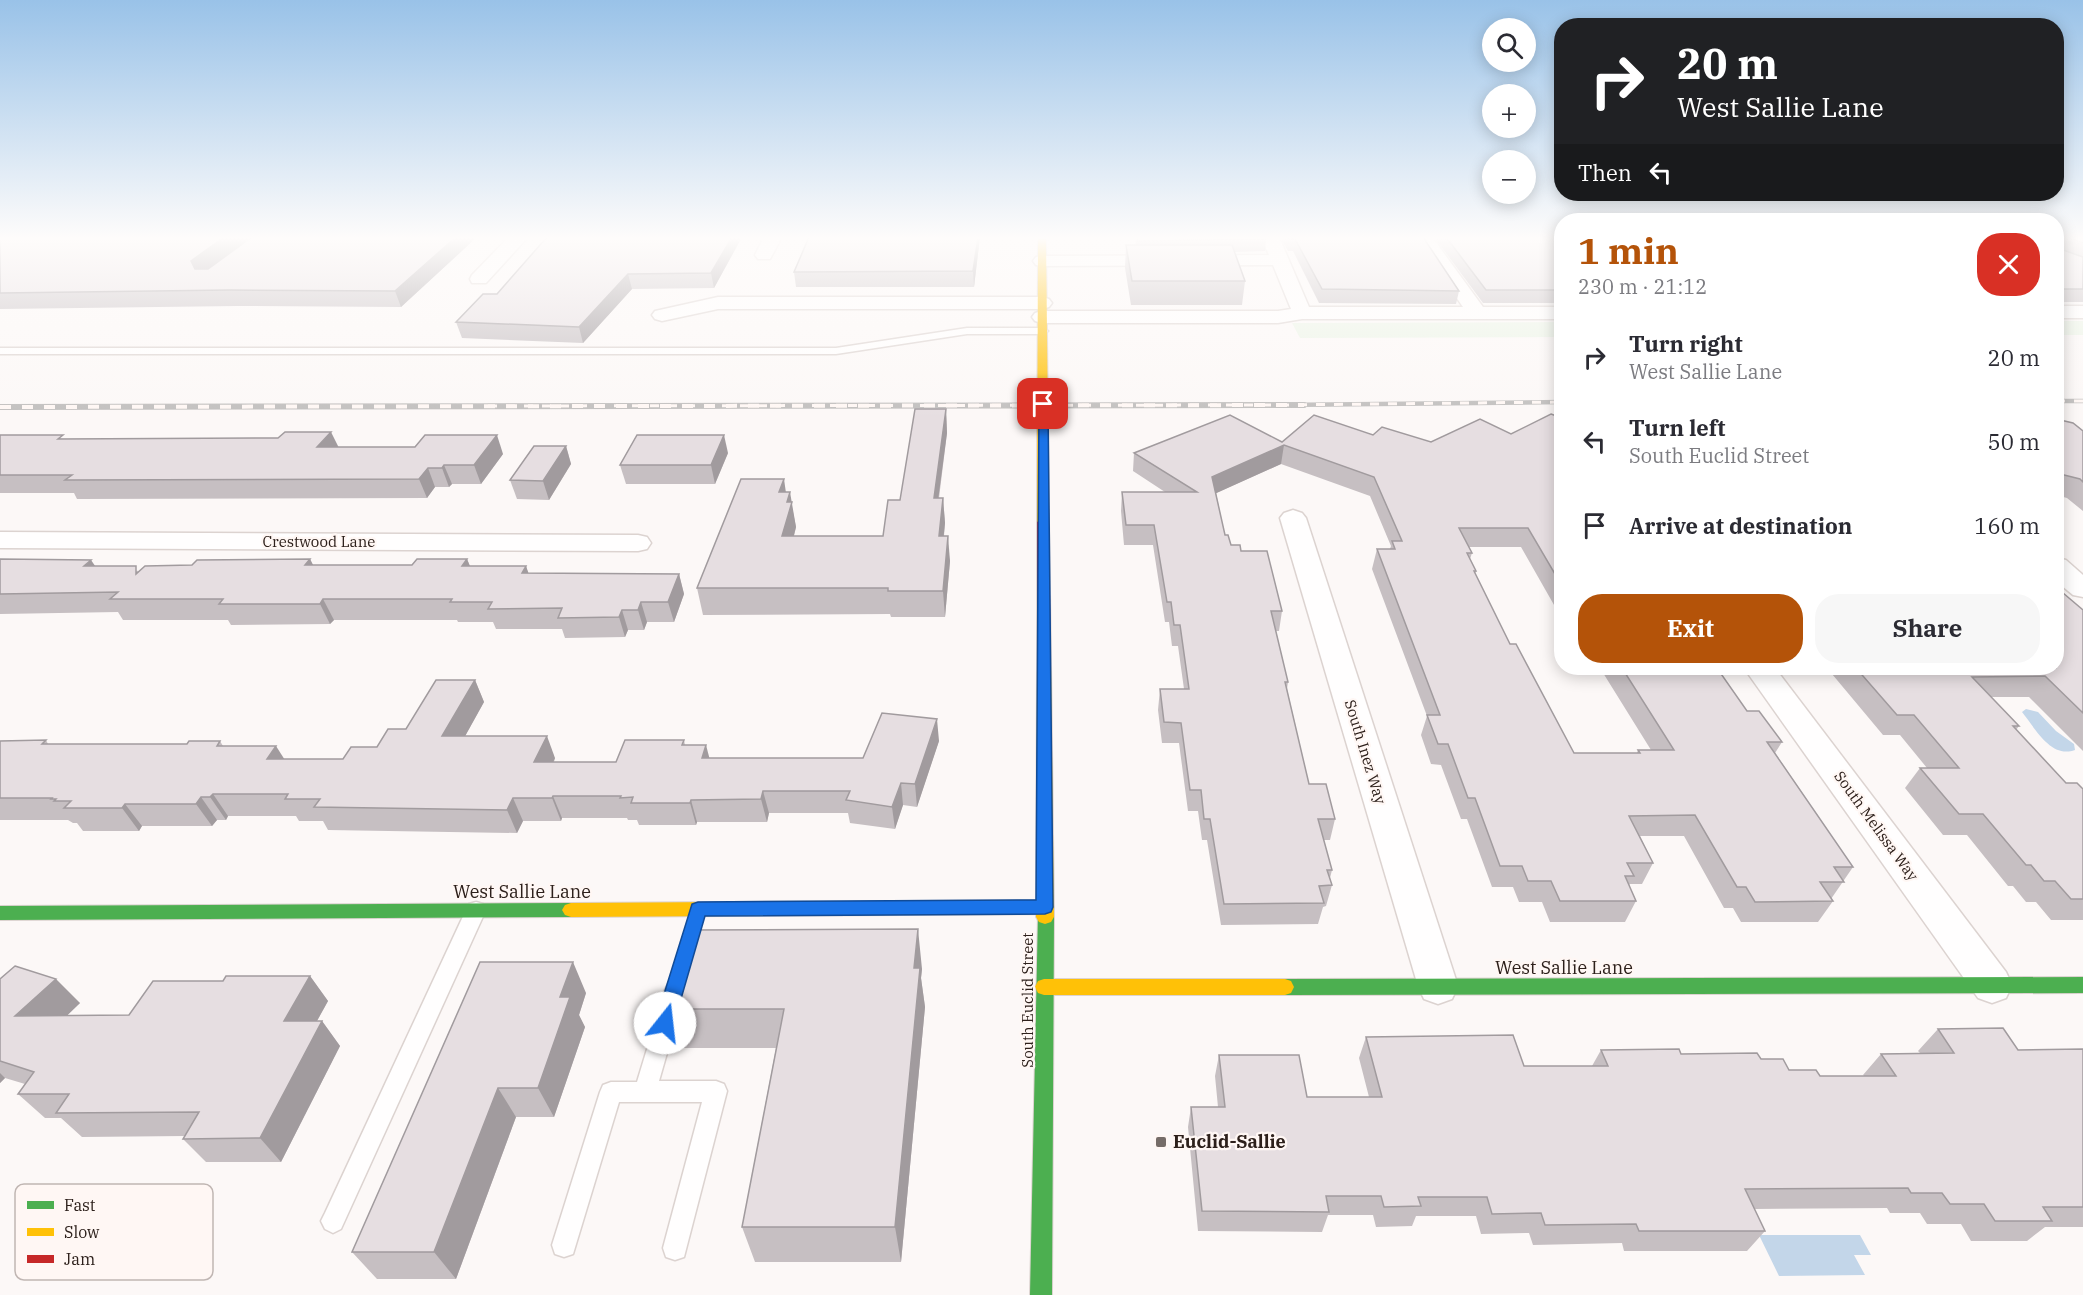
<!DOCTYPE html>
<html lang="en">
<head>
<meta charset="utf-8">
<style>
	body { margin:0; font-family:"IBM Plex Serif",serif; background:#f7f7f7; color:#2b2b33; height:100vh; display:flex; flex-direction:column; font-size:22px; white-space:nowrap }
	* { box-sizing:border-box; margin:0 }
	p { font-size:20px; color:#7c7c81 }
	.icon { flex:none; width:33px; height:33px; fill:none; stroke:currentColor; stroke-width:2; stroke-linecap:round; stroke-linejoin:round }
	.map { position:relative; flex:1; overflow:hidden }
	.drawer { position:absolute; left:1554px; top:213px; width:510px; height:462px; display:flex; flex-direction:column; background:#fff; border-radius:24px; box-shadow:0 3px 15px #0003 }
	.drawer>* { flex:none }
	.top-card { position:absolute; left:1554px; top:18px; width:510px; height:183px; border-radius:24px; box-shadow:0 3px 15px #0003; background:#202124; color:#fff; overflow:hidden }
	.buttons { position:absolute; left:1482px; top:18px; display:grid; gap:12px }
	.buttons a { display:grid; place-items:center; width:54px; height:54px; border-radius:50%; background:#fff; box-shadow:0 3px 15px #0003; font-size:30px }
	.pin { position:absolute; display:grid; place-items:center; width:51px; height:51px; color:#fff; margin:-26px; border-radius:12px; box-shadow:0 3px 9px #0006 }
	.me { position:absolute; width:66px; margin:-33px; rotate:16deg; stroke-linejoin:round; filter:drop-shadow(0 0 4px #0008) }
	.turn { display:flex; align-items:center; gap:21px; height:126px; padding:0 24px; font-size:27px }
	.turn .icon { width:78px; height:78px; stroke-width:2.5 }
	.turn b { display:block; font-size:42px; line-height:51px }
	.then { display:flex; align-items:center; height:57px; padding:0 24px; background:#0003; gap:12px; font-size:22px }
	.round { display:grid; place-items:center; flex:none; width:63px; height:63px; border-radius:24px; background:#f7f7f7 }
	.summary { display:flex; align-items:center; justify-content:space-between; height:102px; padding:0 24px }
	h1 { font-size:36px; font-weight:700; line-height:45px; color:#b45309 }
	.action { display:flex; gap:12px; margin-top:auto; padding:12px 24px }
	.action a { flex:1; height:69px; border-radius:24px; background:#b45309; color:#fff; font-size:24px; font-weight:700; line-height:69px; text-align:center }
	.action a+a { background:#f7f7f7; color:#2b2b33 }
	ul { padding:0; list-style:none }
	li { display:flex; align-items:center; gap:18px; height:84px; padding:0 24px }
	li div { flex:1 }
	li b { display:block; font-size:22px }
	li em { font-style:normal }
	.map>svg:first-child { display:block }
	.green { fill:#ebf4e6 }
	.water { fill:#c3d6e9 }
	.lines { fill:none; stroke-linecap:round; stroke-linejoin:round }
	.lane-casing { stroke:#dcd3d0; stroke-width:3 }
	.street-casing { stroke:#dcd3d0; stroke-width:3 }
	.fast-casing { stroke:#dcd3d0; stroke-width:2 }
	.slow-casing { stroke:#dcd3d0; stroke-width:2 }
	.jam-casing { stroke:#dcd3d0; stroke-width:2 }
	.lane { fill:#fffefe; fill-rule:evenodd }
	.street { fill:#fffefe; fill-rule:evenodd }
	.fast { fill:#4caf50; fill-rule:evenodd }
	.slow { fill:#ffc107; fill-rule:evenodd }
	.jam { fill:#c62828; fill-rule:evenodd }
	.rail-far1-casing { stroke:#c1bfbe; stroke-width:4.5 }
	.rail-casing { stroke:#c1bfbe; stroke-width:6 }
	.rail-far1 { stroke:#fff7f4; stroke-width:3; stroke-dasharray:9; stroke-linecap:butt }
	.rail { stroke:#fff7f4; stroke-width:4; stroke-dasharray:11; stroke-linecap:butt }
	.wall { fill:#c6bfc2 }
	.shaded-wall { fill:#a19b9e }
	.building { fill:#e6dee1; stroke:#a19b9e; stroke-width:1.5 }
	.route { fill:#1a73e8; stroke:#114b97; stroke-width:1.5 }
	.poi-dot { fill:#756c68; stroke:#fff7f4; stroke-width:2 }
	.labels { text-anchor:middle; stroke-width:4.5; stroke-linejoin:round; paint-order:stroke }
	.street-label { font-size:15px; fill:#2d201b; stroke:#fff7f4 }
	.near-street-label { font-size:18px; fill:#2d201b; stroke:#fff7f4 }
	.near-poi-label { font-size:18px; font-weight:bold; fill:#2d201b; stroke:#fff7f4; text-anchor:start }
	.key { fill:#fff7f4; stroke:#c0b6b3; stroke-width:1.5 }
	.key-label { font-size:16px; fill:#2d201b }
</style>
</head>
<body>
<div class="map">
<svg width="2083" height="1295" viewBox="0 0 2083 1295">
	<rect width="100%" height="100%" fill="#fcf8f7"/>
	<g class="green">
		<rect x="2057" y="321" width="26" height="14"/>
		<path d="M1561 322V337L1300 338 1292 323Z"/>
	</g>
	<g class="water">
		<path d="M2026 709 2038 712 2056 731 2074 744 2075 750C2051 759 2035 728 2022 712Z"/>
		<path d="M1759 1235H1860L1871 1255H1854L1865 1275 1779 1276Z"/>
	</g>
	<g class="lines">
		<defs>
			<g id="lane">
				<path d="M967 328H1043L1048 331 1043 334H967L836 354H0V348H836Z"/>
				<path d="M476 902 483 904 486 910 341 1229 333 1233 325 1229 321 1221 325 1213 466 910 469 904Z"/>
				<path d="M675 981 682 984 685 990 659 1081H716L724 1084 727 1091 684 1257 675 1260 666 1257 663 1248 702 1102H619L573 1254 564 1257 555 1254 552 1245 600 1092 603 1085 611 1082H637L665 990 668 984Z"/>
			</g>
			<g id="street">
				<path d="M509 237H528L486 283H472L470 279 472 275Z"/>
				<path d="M764 237H782L770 259H758L755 255Z"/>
				<path d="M1261 237H1279L1309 307H1463L1414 237H1432L1483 307H1562V319H1302L1278 323H1042L1035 321 1032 317 1035 313 1042 311H1278L1291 309 1273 265 1042 266 1036 265 1033 261 1036 257 1042 256 1269 255Z"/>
				<path d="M718 297H1042L1049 299 1052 303 1049 307 1042 309H718L662 321 655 319 652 315 655 311Z"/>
				<rect x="2056" y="306" width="27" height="12"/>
				<path d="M1293 510 1302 513 1306 518 1458 986 1452 999 1438 1004 1424 999 1418 986 1280 518 1284 513Z"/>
				<path d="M0 532 638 535 647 537 651 543 647 549 638 551 0 548Z"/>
				<path d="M2056 558 2066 560 2083 575V597L2073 595 2056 581Z"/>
				<path d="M1744 668H1775L2006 972 2012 985 2006 998 1992 1003 1978 998Z"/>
			</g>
			<g id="fast">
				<path d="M1045 900 1051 902 1054 907 1051 912 1054 917 1052 1295H1030L1038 914 904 915 898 913 895 908 898 903 904 901Z"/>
				<path d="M571 903 577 905 580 910 577 915 571 917 0 920V906Z"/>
				<path d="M2083 977V993L1285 995 1279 993 1276 987 1279 981 1285 979Z"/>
			</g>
			<g id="slow">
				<path d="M1038 237H1046L1049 522 1043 526 1037 522Z"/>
				<path d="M1044 660 1051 664 1054 917 1051 922 1045 924 1039 922 1036 917 1037 664Z"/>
				<path d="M904 901 910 903 913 908 910 913 904 915 571 917 565 915 562 910 565 905 571 903Z"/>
				<path d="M1044 979H1285L1291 981 1294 987 1291 993 1285 995H1044L1038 993 1035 987 1038 981Z"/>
			</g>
			<path id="jam" d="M1043 518 1049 522 1051 664 1044 668 1037 664V522Z"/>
		</defs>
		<use href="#lane" class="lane-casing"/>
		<use href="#street" class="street-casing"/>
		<use href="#fast" class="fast-casing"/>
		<use href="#slow" class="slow-casing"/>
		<use href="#jam" class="jam-casing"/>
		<use href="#lane" class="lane"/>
		<use href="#street" class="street"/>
		<use href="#fast" class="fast"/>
		<use href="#slow" class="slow"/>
		<use href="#jam" class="jam"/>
		<defs>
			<g id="rail-far1">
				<path d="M2056 401H2083"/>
				<path d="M488 406 1279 405 1562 402"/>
			</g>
			<path id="rail" d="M0 407 1304 405"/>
		</defs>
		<use href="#rail-far1" class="rail-far1-casing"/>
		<use href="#rail" class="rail-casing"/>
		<use href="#rail-far1" class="rail-far1"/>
		<use href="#rail" class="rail"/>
	</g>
	<g class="wall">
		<path d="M0 237H477L401 307 237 306 0 309Z"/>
		<path d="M547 237H742L714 288 632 289 583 343 462 338 456 322 497 294Z"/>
		<path d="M980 237 974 287H796L794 272Z"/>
		<path d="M1135 237H1266V239L1265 251 1234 252 1245 281 1242 305H1131L1125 268 1126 245H1136Z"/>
		<path d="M1280 237H1423L1459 291 1456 304 1319 303 1293 251H1288Z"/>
		<path d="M1434 237H1562V303H1483Z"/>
		<rect x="2056" y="237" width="27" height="65"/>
		<path d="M946 409 947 433 939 498H943L945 523 944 536 950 561 945 617H891L890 614 703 615 697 588 786 492 791 502 796 527 794 536H883L900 500Z"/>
		<path d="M1562 418V619L1521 547H1469L1472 553 1470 559 1476 571 1475 574 1510 644 1574 753H1637L1638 750H1651L1600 668H1717L1747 711 1782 742 1775 753 1853 867 1831 899 1833 901 1818 922H1741L1733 908H1724L1684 836H1640L1653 863 1642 884H1630L1629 885 1636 901 1625 922H1550L1542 902H1519L1513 887H1492L1467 819H1461L1441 765 1431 764 1421 735 1427 716 1372 569 1377 549H1390L1391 546 1370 496 1281 464 1216 493 1225 535 1231 545 1241 551 1282 611 1279 631H1276L1288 682 1287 689 1309 784 1335 819 1330 840H1324L1332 870 1330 878 1332 885 1326 906 1323 907 1318 924 1221 925 1207 840H1202L1198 811H1188L1179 743H1162L1158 710 1160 689H1184L1178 646H1172L1169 622H1165L1153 545H1124L1121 511 1122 492H1165L1133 471 1134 453 1373 435 1431 442 1511 434Z"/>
		<path d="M2056 419 2083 431V511L2067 498 2056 495Z"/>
		<path d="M0 435 66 439 338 447 503 454 481 484H452L449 487H435L427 498 77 499 74 493H0Z"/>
		<path d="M566 446 571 464 549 500 517 499 510 480Z"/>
		<path d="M728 453 715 484H626L620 465Z"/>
		<path d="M0 559 95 566 139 571 192 565 310 559 313 565H412L467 559 470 566H526L528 573 679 574 684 594 674 622H647L644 630H628L625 637 565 638 562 629H496L493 622H458L457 620H334L330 624 231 625 228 620H123L118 612 0 614Z"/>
		<path d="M2083 610V751L2029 697H1991L2019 726 2016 730 2066 783 2083 789V920H2051L2036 902H2026L2013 886H2008L1967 835H1943L1905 788 1920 768H1927L1900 735H1883L1827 668H2056Z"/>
		<path d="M475 680 484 702 465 736 555 758 554 762H616L684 740 685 745 709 758H863L939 741 917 807 903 805 895 829 850 823 848 813H769L767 822H697L696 825H639L637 820H628L627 818H562L561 821H523L517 833 328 830 323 821H299L296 816H228L226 820H217L212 826H142L139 831H83L77 823H73L68 820H0V741L46 740 48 744H187L220 741 223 746 284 759H343L377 747 406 729Z"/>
		<path d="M480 962 586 993 579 1015 585 1027 554 1117H516L456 1279H377L352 1252Z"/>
		<path d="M922 969 921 978 925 1007 901 1262H755L742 1227 776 1048H683L669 1009Z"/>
		<path d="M310 976 328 1001 317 1021H322L340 1046 281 1162H206L183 1139 185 1136 82 1137 61 1118H45L18 1094 25 1084 5 1078 0 1083V979L80 1003 67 1015H129L223 981Z"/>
		<path d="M1938 1029 2018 1050 2083 1049V1227H2045L2027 1241H1971L1961 1224H1927L1920 1213H1890L1887 1208 1754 1209 1765 1231 1747 1251H1624L1622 1243 1533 1245 1529 1233 1481 1234 1476 1216H1416L1412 1226 1376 1227 1373 1215H1328L1322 1232 1198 1231 1188 1127 1191 1107H1218L1215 1076 1219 1055 1307 1097H1369L1359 1058 1366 1037 1524 1066H1592L1601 1050 1761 1059 1789 1070 1820 1076H1864L1863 1075 1881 1054 1920 1053 1918 1051Z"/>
	</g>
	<g class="shaded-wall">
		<path d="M224 237H251L198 277 191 261Z"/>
		<path d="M456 237H477L401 307 395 291Z"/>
		<path d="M732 237H742L714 288 711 273Z"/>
		<path d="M978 237H980L974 287 973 271Z"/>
		<path d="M628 274 632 289 583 343 579 327Z"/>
		<path d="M946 409 947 433 935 523 934 498Z"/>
		<path d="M331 432 340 450 317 447Z"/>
		<path d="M497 435 503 454 481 484 474 465Z"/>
		<path d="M724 435 728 453 715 484 711 465Z"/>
		<path d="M1284 445 1281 464 1210 496 1212 477Z"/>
		<path d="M566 446 571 464 549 500 543 481Z"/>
		<path d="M444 465 452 484 449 487 442 468Z"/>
		<path d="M428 468 435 487 427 498 419 479Z"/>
		<path d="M784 479 787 500 790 492 796 527 787 562 782 536 779 492Z"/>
		<path d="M943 498 945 523 941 561 939 536Z"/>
		<path d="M948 536 950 561 945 617 943 591Z"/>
		<path d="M310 559 320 579 305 565Z"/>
		<path d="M467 559 475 579 462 566Z"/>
		<path d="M91 560 104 579 84 566Z"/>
		<path d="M526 566 533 586 522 573Z"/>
		<path d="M679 574 684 594 674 622 668 602Z"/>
		<path d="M323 599 334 620 330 624 320 604Z"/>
		<path d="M641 602 647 622 644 630 638 610Z"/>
		<path d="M622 610 628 630 625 637 619 617Z"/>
		<path d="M475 680 484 702 453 758 442 736Z"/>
		<path d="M937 719 939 741 917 807 915 784Z"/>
		<path d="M547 736 555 758 543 784 534 762Z"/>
		<path d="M706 745 712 768 702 758Z"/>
		<path d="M276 746 290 768 267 759Z"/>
		<path d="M901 783 903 805 895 829 892 807Z"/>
		<path d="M763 791 769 813 767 822 761 799Z"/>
		<path d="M213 794 228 816 226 820 210 797Z"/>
		<path d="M553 796 562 818 561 821 552 798Z"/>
		<path d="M201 797 217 820 212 826 196 804Z"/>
		<path d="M513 798 523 821 517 833 507 810Z"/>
		<path d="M691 800 697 822 696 825 690 803Z"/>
		<path d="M125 804 142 826 139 831 122 808Z"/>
		<path d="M918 929 922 969 921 978 925 1007 901 1262 895 1227 914 968Z"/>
		<path d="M573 962 586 993 579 1015 585 1027 554 1117 538 1088 560 997Z"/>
		<path d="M310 976 328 1001 303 1046 284 1021Z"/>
		<path d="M56 979 80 1003 41 1041 15 1016Z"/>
		<path d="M322 1021 340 1046 281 1162 260 1138Z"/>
		<path d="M0 1073 5 1078 0 1083Z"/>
		<path d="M498 1088 516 1117 456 1279 434 1252Z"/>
	</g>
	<g class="building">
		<path d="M0 237H224L191 261 195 269H208L252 237H456L395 291 229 290 0 293Z"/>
		<path d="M547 237H732L711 273 628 274 579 327 456 322 483 294H497Z"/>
		<path d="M809 237H978L973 271 794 272Z"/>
		<path d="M1137 237H1266V239L1138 241Z"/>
		<path d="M1288 237H1423L1459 291 1322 289 1295 239H1289Z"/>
		<path d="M1446 237H1562V290H1486Z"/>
		<path d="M2056 237H2062L2063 250 2083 257V289H2056Z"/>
		<path d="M2068 237H2083V243Z"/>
		<path d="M1126 245H1232L1245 281H1132Z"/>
		<path d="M915 409H946L934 498H943L939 536H948L943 591H888V588H697L741 479H784L779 492H790L787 502H792L782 536H883L888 500H900Z"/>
		<path d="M1551 414 1562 418V474L1558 476 1562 481V586L1528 528H1459L1472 553H1467L1476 571H1474L1510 644H1516L1574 753H1640L1638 750H1674L1622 668H1717L1747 711H1759L1782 742H1767L1853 867H1834L1844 882H1820L1833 901 1755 902 1746 887H1737L1695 815 1629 816 1653 863H1627L1634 876H1625L1636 901H1560L1551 881H1528L1522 866H1500L1475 798H1468L1448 744H1438L1427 715H1440L1377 549H1395L1392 541H1402L1374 477 1284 445 1212 477 1225 535H1228L1231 545H1240L1241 551H1267L1282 611H1271L1288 682H1285L1309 784H1326L1335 819H1318L1332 870H1327L1332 885 1319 886 1324 903 1224 904 1210 819H1204L1201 790H1190L1181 723 1164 722 1160 689H1189L1180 625H1174L1171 602H1167L1154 525H1126L1122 492H1197L1134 453 1230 415 1282 442 1314 415 1373 435 1382 427 1431 442 1480 419 1511 434Z"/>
		<path d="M2056 419 2073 423 2083 431V482L2080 479 2056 473Z"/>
		<path d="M285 432H331L317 447H415L425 435H497L474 465H444L442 468H428L419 479 65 480 72 475H0V435H63L58 439 278 438Z"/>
		<path d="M637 435H724L711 465H620Z"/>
		<path d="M534 446H566L543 481 510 480Z"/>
		<path d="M0 559 91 560 84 566H136V574L145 566 192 565 197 560 310 559 305 565H412L417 559H467L462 566H526L522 573 679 574 668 602H641L638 610H622L619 617 558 618 562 608 488 609 492 602H450L452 599H323L320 604H219L223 599H110L118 592 0 594Z"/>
		<path d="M2056 587 2083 610V713L2045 676 1972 677 2019 726H2013L2066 783H2077L2083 789V899H2071L2055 881H2044L2031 865H2026L1983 814H1959L1920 768H1959L1914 715H1897L1856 668H2056Z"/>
		<path d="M436 680H475L442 736H547L534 762H616L625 740H684L682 745H706L702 758H863L882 713 937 719 915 784 901 783 892 807 846 800 850 791H763L761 799 691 800 690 803H631L633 797 620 798 621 796H553L552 798H513L507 810 314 807 320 799H285L288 794H213L210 797H201L196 804H125L122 808H64L71 801H54L56 799H51L52 798H0V741L46 740 42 744H187L189 741H220L217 746H276L267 759H343L351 747H377L388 729H406Z"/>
		<path d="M918 929 914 968H920L895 1227H742L784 1009H669L691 930Z"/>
		<path d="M480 962H573L560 997H570L538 1088H498L434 1252H352Z"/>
		<path d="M15 966 56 979 15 1016 129 1015 153 981H223L226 976H310L284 1021H322L260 1138 183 1139 199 1112 56 1113 69 1094H18L34 1072 0 1061V979Z"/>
		<path d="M2003 1028 2018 1050 2083 1049V1207H2043L2052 1221H1995L1984 1204H1950L1942 1193H1911L1908 1188 1745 1189 1765 1231H1639L1636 1224 1545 1225 1541 1213 1492 1214 1487 1197H1418L1421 1206 1384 1207 1381 1196H1326L1329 1212 1202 1211 1191 1107H1225L1219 1055H1299L1307 1097H1382L1366 1037 1513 1035 1524 1066H1608L1601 1050 1679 1049 1681 1054 1757 1053 1761 1059H1783L1789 1070H1816L1820 1076H1896L1881 1054 1954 1053 1938 1029Z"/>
	</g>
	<linearGradient id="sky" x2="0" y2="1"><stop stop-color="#99c2e8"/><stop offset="0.57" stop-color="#fefcfb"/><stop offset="1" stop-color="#fefcfb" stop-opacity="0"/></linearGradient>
	<rect width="2083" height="418" fill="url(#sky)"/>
	<path class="route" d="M1039 402 1048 404 1053 907 1051 912 1045 914 705 916 674 1023 672 1029 665 1032 658 1029 655 1023 692 904 698 902 1036 900Z"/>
	<rect class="poi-dot" x="1155" y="1136" width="12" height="12" rx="3"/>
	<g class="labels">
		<g class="street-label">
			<text x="319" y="547">Crestwood Lane</text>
			<text transform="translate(1365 752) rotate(73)" y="5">South Inez Way</text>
			<text transform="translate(1876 826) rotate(54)" y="5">South Melissa Way</text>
			<text transform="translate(1028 1000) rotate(-90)" y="5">South Euclid Street</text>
		</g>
		<g class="near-street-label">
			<text x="522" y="898">West Sallie Lane</text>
			<text x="1564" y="974">West Sallie Lane</text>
		</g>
		<g class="near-poi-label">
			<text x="1173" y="1148">Euclid-Sallie</text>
		</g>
	</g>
	<rect x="15" y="1184" width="198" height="96" rx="9" class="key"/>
	<rect x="27" y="1201" width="27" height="8" fill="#4caf50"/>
	<rect x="27" y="1228" width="27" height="8" fill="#ffc107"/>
	<rect x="27" y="1255" width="27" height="8" fill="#c62828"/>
	<g class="key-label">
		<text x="64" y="1211">Fast</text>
		<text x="64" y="1238">Slow</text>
		<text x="64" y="1265">Jam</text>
	</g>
</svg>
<div class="buttons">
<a><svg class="icon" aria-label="search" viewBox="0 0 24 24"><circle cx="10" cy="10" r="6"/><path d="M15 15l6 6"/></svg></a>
<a>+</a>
<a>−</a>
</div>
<div class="pin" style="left:1043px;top:404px;background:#d93025"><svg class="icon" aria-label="arrive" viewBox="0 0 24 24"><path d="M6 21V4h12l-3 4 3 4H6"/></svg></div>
<svg class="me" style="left:665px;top:1023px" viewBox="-20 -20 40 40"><circle r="19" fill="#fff"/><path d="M0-13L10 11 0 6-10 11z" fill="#1a73e8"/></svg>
<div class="top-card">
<div class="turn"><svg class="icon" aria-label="right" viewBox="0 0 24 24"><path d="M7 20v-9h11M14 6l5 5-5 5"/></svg><div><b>20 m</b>West Sallie Lane</div></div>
<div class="then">Then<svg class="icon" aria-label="left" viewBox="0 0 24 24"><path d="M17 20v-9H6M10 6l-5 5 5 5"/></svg></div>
</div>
<section class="drawer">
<div class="summary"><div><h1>1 min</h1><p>230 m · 21:12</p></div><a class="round" style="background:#d93025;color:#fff"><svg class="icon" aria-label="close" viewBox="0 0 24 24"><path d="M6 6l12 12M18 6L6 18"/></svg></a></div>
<ul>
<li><svg class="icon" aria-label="right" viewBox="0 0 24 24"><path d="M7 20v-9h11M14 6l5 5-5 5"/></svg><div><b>Turn right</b><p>West Sallie Lane</p></div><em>20 m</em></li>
<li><svg class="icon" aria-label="left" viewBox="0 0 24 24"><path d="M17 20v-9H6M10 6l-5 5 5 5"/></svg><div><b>Turn left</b><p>South Euclid Street</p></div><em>50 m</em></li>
<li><svg class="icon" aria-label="arrive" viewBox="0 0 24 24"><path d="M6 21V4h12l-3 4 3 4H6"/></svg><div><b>Arrive at destination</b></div><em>160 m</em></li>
</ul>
<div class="action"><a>Exit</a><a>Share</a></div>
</section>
</div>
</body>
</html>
